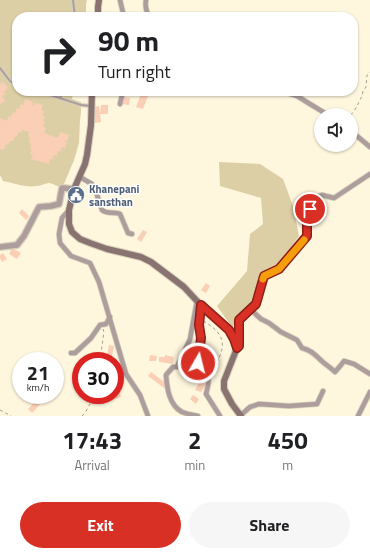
<!DOCTYPE html>
<html lang="en">
<head>
<meta charset="utf-8">
<style>
	body { margin:0; font-family:"Titillium Web",sans-serif; background:#f6f6f6; color:#202124; height:100vh; display:flex; flex-direction:column; font-size:15px; white-space:nowrap }
	* { box-sizing:border-box; margin:0 }
	p { font-size:13px; color:#757577 }
	.icon { flex:none; width:22px; height:22px; fill:none; stroke:currentColor; stroke-width:2; stroke-linecap:round; stroke-linejoin:round }
	.map { position:relative; height:416px; overflow:hidden }
	.side { display:flex; flex-direction:column; background:#fff; flex:1 }
	.side>* { flex:none }
	.hud { position:absolute; left:12px; top:12px; width:346px; height:84px; border-radius:16px; box-shadow:0 1px 3px #0004; background:#fff; color:#202124; overflow:hidden }
	.controls { position:absolute; left:314px; top:108px; display:grid; gap:8px }
	.controls a { display:grid; place-items:center; width:44px; height:44px; border-radius:50%; background:#fff; box-shadow:0 1px 3px #0004; font-size:20px }
	.speed { position:absolute; left:12px; top:352px; display:flex; gap:8px; font-size:20px; font-weight:700; text-align:center }
	.speed>* { display:grid; place-content:center; width:52px; height:52px; border-radius:50%; background:#fff; box-shadow:0 1px 3px #0004; line-height:1 }
	.speed small { font-size:10px; font-weight:400 }
	.speed .limit { border:6px solid #d22; background:#fff; color:#111 }
	.pin { position:absolute; display:grid; place-items:center; width:34px; height:34px; color:#fff; margin:-17px; border:2px solid #fff; border-radius:50%; box-shadow:0 1px 4px #0007 }
	.me { position:absolute; width:44px; margin:-22px; rotate:8deg; stroke-linejoin:round; filter:drop-shadow(0 0 3px #0008) }
	.turn { display:flex; align-items:center; gap:14px; height:84px; padding:0 20px; font-size:18px }
	.turn .icon { width:52px; height:52px; stroke-width:2.5 }
	.turn b { display:block; font-size:28px; line-height:34px }
	.eta { display:flex; justify-content:space-evenly; align-items:center; height:68px; text-align:center }
	.eta b { font-size:24px; font-weight:700; line-height:28px }
	.primary-button { display:flex; gap:8px; margin-top:auto; padding:8px 20px }
	.primary-button a { flex:1; height:46px; border-radius:24px; background:#d93025; color:#fff; font-size:16px; font-weight:700; line-height:46px; text-align:center }
	.primary-button a+a { background:#f6f6f6; color:#202124 }
	.map>svg:first-child { display:block }
	.green { fill:#ddcfa5 }
	.building { fill:#facfb5 }
	.lines { fill:none; stroke-linecap:round; stroke-linejoin:round }
	.service-casing { stroke:#d7d0ba; stroke-width:4 }
	.minor-casing { stroke:#d7d0ba; stroke-width:6 }
	.tertiary-casing { stroke:#d7d0ba; stroke-width:8 }
	.secondary-casing { stroke:#d7d0ba; stroke-width:8 }
	.path { stroke:#a49e8b; stroke-width:1; stroke-dasharray:3 3; stroke-linecap:butt }
	.service { stroke:#ad9d9c; stroke-width:2 }
	.minor { stroke:#ad9d9c; stroke-width:4.5 }
	.tertiary { stroke:#ad9d9c; stroke-width:5.5 }
	.secondary { stroke:#897371; stroke-width:6 }
	.route-casing { stroke:#8d1f18; stroke-width:10 }
	.route { stroke:#d93025; stroke-width:7 }
	.slow { stroke:#f59e0b; stroke-width:7 }
	.labels { text-anchor:middle; stroke-width:3; stroke-linejoin:round; paint-order:stroke }
	.service-label { font-size:11px; font-weight:bold; fill:#4e5e75; stroke:#fff; text-anchor:start }
</style>
</head>
<body>
<div class="map">
<svg width="370" height="416" viewBox="0 0 370 416">
	<rect width="100%" height="100%" fill="#fef6dd"/>
	<g class="green">
		<path d="M0 0H87L86 4V17H17V91H73L72 99 81 102V113L80 120 79 143 74 160 64 184C57 189 56 184 49 183 45 183 41 186 37 186 26 188 14 183 3 181L0 175Z"/>
		<path d="M219 162 260 164 283 179 293 206 299 236 282 260 260 279 252 303 232 327 217 306 247 271 250 234 263 224 261 198 220 186Z"/>
	</g>
	<g class="building">
		<path d="M3 82 8 88 4 92 6 94 2 96 5 101 0 104V84Z"/>
		<path d="M142 91H150L143 109 136 107Z"/>
		<path d="M123 97 130 98 129 105 122 104Z"/>
		<path d="M25 99 33 102 32 105H34L35 103 43 105 41 110 44 111 42 116 45 117 43 121 45 122 43 127 46 128 44 133 58 138 60 132 69 135 67 141 65 140V142H67L65 148 62 147 60 152 58 151 57 156 54 155 52 160 50 159 49 164 31 159 33 155 30 154 32 149H30L31 144 29 143 30 138 28 137 29 132 22 130 21 133 18 132 17 137H14L13 141H10L8 145 6 144 4 150 0 149V118L7 121 9 116 11 117 13 112 15 113 17 108 19 109 21 104 24 105Z"/>
		<path d="M101 105H108V114H100Z"/>
		<path d="M99 106 101 122 95 123 93 107Z"/>
		<path d="M22 209 29 216 26 220 19 213Z"/>
		<path d="M143 230 147 232 141 242 137 239Z"/>
		<path d="M12 248 21 253 17 259 9 254Z"/>
		<path d="M3 253 7 259 2 262 0 258V255Z"/>
		<path d="M206 283 210 286 206 293 201 290Z"/>
		<path d="M109 345 114 346 111 361H106Z"/>
		<path d="M150 355 157 356 156 361H149Z"/>
		<path d="M165 355 174 357 173 364 159 362V357H165Z"/>
		<path d="M151 372 167 384 164 388 148 376Z"/>
		<path d="M200 381 206 384 201 392 195 390Z"/>
		<path d="M115 383H117L121 397 109 401 107 395H115Z"/>
		<path d="M193 395 199 399 196 404 190 399Z"/>
		<path d="M40 396 44 400 32 413 28 409Z"/>
	</g>
	<g class="lines">
		<defs>
			<g id="service">
				<path d="M73 0 75 17"/>
				<path d="M0 68 10 81 17 85"/>
				<path d="M38 91 81 105 91 106"/>
				<path d="M60 98 63 91"/>
			</g>
			<g id="minor">
				<path d="M120 0 124 17"/>
				<path d="M146 0C145 6 146 12 150 17"/>
				<path d="M281 91 297 96 328 115"/>
				<path d="M120 104 123 91"/>
				<path d="M351 131 370 147"/>
				<path d="M80 177 92 184 95 189 102 210C108 215 115 211 120 214L128 233 132 234"/>
				<path d="M69 210 62 218 59 234 60 243 71 256 90 263 99 282 126 374 140 395 148 416"/>
				<path d="M197 301 190 339 177 367H173L166 375C167 388 169 405 182 412 187 414 193 415 198 416"/>
				<path d="M201 305 199 325 201 338 198 363C209 377 211 376 206 394L220 416"/>
				<path d="M250 309 261 319 269 323 281 332 297 340 302 348C312 350 317 357 324 363 328 366 332 369 335 372L341 365 344 361 354 364 370 374"/>
				<path d="M237 348 239 346V320L256 304 264 276 279 269 307 236V219L313 199 322 195 334 198 370 174"/>
				<path d="M71 353H75L91 338 100 325 106 324 110 317"/>
				<path d="M241 415 250 407 259 404 289 406 317 404 323 391"/>
				<path d="M358 416 370 392"/>
			</g>
			<path id="tertiary" d="M0 247 17 245 24 236 39 207 51 206 59 204 62 188 74 189"/>
			<g id="secondary">
				<path d="M98 17V7L99 0"/>
				<path d="M92 91 91 125 87 155 85 164 74 189 69 210V224L72 232 80 239 90 243 107 249 141 257 151 262 184 287 197 301 229 330 234 339 237 348 224 381V389L232 404 241 416"/>
			</g>
		</defs>
		<use href="#service" class="service-casing"/>
		<use href="#minor" class="minor-casing"/>
		<use href="#tertiary" class="tertiary-casing"/>
		<use href="#secondary" class="secondary-casing"/>
		<g class="path">
			<path d="M351 115 356 108 362 96 363 91 366 87 367 75 370 72"/>
			<path d="M203 321C230 336 225 350 211 372"/>
			<path d="M98 361 101 353 104 332 103 329"/>
			<path d="M0 410 11 416"/>
			<path d="M82 416 85 413 95 395"/>
		</g>
		<use href="#service" class="service"/>
		<use href="#minor" class="minor"/>
		<use href="#tertiary" class="tertiary"/>
		<use href="#secondary" class="secondary"/>
	</g>
	<g class="lines">
		<defs>
			<path id="route" d="M198 363 201 338 199 325 201 305 229 330 234 339 237 348 239 346V320L256 304 264 276 279 269 307 236V219L310 209"/>
		</defs>
		<use href="#route" class="route-casing"/>
		<use href="#route" class="route"/>
		<path class="slow" d="M263 279 264 276 279 269 304 240"/>
	</g>
	<defs>
		<symbol id="civic-disc" viewBox="-11 -11 22 22"><circle r="9.5" fill="#5c6f8a" stroke="#fff"/><path d="M-.6-6.5H3V-4.5H.6V-3L4-1V1h2V6H-6V1h2V-1L-.6-3ZM-1.2 2.5V6h2.4V2.5Z" fill="#fff"/></symbol>
	</defs>
	<g fill-rule="evenodd">
		<use href="#civic-disc" x="66" y="185" width="20" height="20"/>
	</g>
	<g class="labels">
		<g class="service-label">
			<text x="89" y="193">Khanepani<tspan x="89" dy="13">sansthan</tspan></text>
		</g>
	</g>
</svg>
<div class="controls">
<a><svg class="icon" aria-label="sound" viewBox="0 0 24 24"><path d="M4 9h4l5-4v14l-5-4H4zM17 9q2 3 0 6"/></svg></a>
</div>
<div class="speed"><div>21<small>km/h</small></div><div class="limit">30</div></div>
<div class="pin" style="left:310px;top:209px;background:#d93025"><svg class="icon" aria-label="arrive" viewBox="0 0 24 24"><path d="M6 21V4h12l-3 4 3 4H6"/></svg></div>
<svg class="me" style="left:198px;top:363px" viewBox="-20 -20 40 40"><circle r="17" fill="#d93025" stroke="#fff" stroke-width="3"/><path d="M0-11L8 9 0 5-8 9z" fill="#fff"/></svg>
<div class="hud">
<div class="turn"><svg class="icon" aria-label="right" viewBox="0 0 24 24"><path d="M7 20v-9h11M14 6l5 5-5 5"/></svg><div><b>90 m</b>Turn right</div></div>
</div>
</div>
<section class="side">
<div class="eta">
<div><b>17:43</b><p>Arrival</p></div>
<div><b>2</b><p>min</p></div>
<div><b>450</b><p>m</p></div>
</div>
<div class="primary-button"><a>Exit</a><a>Share</a></div>
</section>
</body>
</html>
